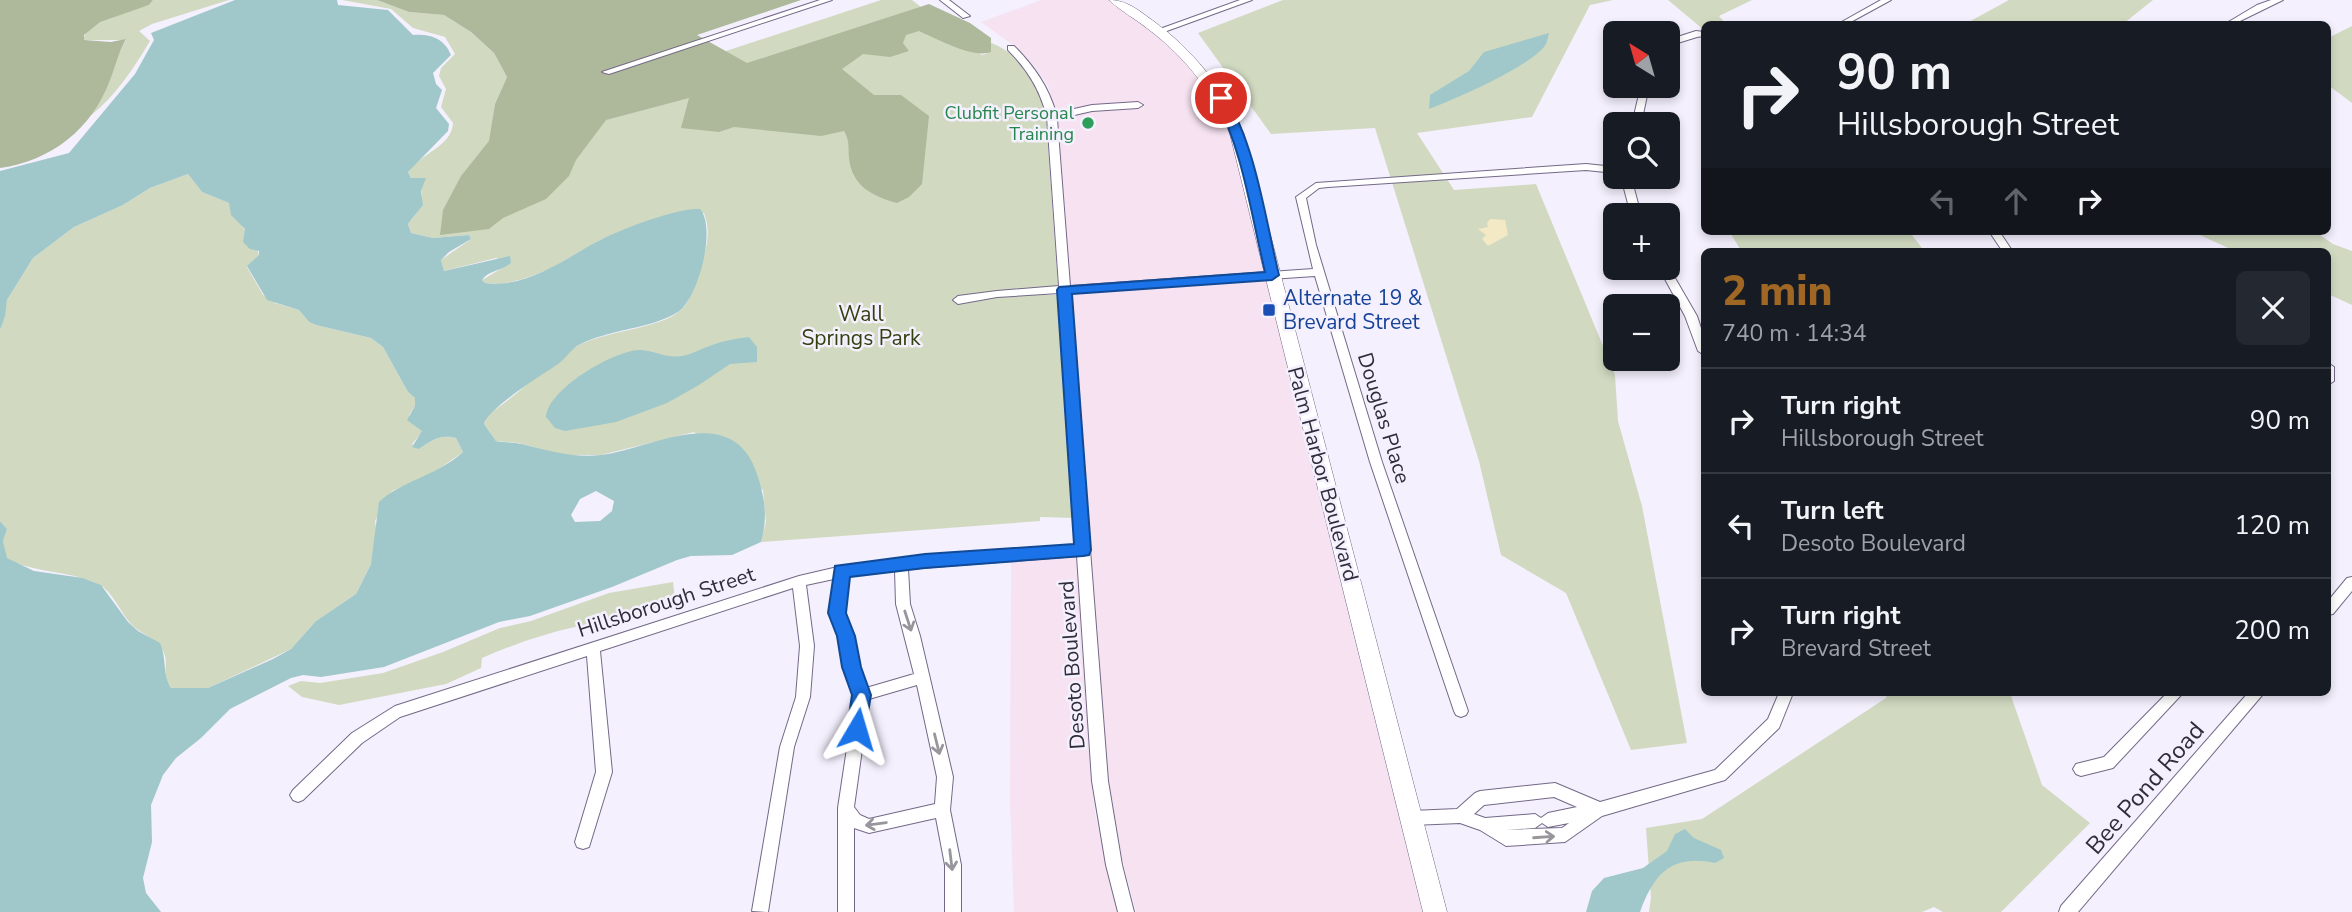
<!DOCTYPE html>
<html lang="en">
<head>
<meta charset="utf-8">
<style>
	body { margin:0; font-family:"Nunito Sans",sans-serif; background:#242831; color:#f1f3f6; height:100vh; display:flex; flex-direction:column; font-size:26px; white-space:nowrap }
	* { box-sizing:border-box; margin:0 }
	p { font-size:23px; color:#9ea1a6 }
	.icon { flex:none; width:38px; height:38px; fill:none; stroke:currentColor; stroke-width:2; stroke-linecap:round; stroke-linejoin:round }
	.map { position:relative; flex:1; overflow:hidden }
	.sheet { position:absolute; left:1701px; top:248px; width:630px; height:448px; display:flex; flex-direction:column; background:#171b24; border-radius:10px; box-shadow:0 4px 10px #0003 }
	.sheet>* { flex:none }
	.hud { position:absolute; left:1701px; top:21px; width:630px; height:214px; border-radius:10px; box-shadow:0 4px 10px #0003; background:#171b24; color:#f1f3f6; overflow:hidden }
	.needle { width:46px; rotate:323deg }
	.tools { position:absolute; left:1603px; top:21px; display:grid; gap:14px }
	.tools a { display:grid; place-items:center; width:77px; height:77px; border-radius:10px; background:#171b24; box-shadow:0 4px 10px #0003; font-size:35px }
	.pin { position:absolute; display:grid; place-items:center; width:60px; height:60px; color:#fff; margin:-30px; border:4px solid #fff; border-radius:50%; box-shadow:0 2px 7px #0007 }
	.me { position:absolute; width:77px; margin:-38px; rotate:7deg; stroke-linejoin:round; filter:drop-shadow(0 0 5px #0008) }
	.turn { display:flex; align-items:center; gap:24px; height:147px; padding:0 21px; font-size:32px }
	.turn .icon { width:91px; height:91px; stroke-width:2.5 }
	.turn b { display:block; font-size:49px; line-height:60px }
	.lanes { display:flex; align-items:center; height:66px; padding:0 21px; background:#0003; justify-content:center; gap:35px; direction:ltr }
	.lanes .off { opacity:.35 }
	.round { display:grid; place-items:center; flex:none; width:74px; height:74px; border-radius:10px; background:#242831 }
	.head { display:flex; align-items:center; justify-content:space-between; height:119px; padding:0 21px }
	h1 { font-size:42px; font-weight:800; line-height:52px; color:#a06724 }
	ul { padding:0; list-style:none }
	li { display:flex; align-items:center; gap:21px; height:105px; padding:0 21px; border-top:2px solid #363941 }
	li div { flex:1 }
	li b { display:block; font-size:26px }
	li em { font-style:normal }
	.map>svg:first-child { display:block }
	.commercial { fill:#f6e2f1 }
	.green { fill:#d1dac1 }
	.forest { fill:#aeb89b }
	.sand { fill:#f3e9c4 }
	.water { fill:#a0c7c9; fill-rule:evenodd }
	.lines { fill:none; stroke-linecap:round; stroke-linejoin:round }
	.street-casing { stroke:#736987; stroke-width:2 }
	.secondary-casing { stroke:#736987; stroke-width:1 }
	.street { fill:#fff; fill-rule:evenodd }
	.secondary { fill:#fff; fill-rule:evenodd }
	.oneway { stroke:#98969c }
	.route { fill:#1a73e8; stroke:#114b97; stroke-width:2 }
	.leisure-dot { fill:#2e9e5b; stroke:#f4f0fe; stroke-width:2.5 }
	.transit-dot { fill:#1a4fb4; stroke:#f4f0fe; stroke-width:2.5 }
	.labels { text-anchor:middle; stroke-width:5; stroke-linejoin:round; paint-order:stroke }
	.far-leisure-label { font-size:18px; fill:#27864d; stroke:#f4f0fe; text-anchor:end }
	.transit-label { font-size:21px; fill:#164399; stroke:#f4f0fe; text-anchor:start }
	.park-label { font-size:21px; fill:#33400f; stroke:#f4f0fe }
	.street-label { font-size:21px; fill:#302c39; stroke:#f4f0fe }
	.near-street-label { font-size:24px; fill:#302c39; stroke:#f4f0fe }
</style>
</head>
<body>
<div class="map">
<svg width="2352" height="912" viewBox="0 0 2352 912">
	<rect width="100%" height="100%" fill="#f4f0fe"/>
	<g class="commercial">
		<path d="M1041 0H1109L1123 8 1187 60 1226 117 1266 272 1070 286 1057 119 1094 111 1144 107 1142 102 1091 106 1056 113 1048 86 1032 63 1013 45 981 22Z"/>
		<path d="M1268 280 1426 912H1136L1123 863 1108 781 1071 294Z"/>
		<path d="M1076 556 1091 781 1096 818 1117 912H1014L1010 801 1011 561Z"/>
	</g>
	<g class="green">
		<path d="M153 0H229L152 24 139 31 150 41C133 69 116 96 90 116 108 92 111 64 126 40H83C89 17 130 12 149 5Z"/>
		<path d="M342 0H377L409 12 444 15 471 32 494 53 507 77 495 104 492 128 881 0H912L982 55 991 52V43C1023 55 1040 86 1046 117L1058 286 1033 288V295H1059L1073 518 1040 517V521L761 542 766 522 763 490 694 432 601 455H562L519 443 496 441 484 424 489 414C519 394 544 367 574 348 603 330 659 330 681 310 692 300 697 279 701 265 707 247 711 232 704 213L628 230 602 239 548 270 523 279 502 284 485 283 482 280 511 263 496 258 444 271 441 260 471 239 469 235 433 238 411 233 408 224C422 208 426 199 418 179L411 178 408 172C419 154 452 147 453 123L441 107 446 89 439 76 441 68 455 54 445 37 413 28 391 9Z"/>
		<path d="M1283 0H1613L1590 5 1532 117 1417 133 1454 190 1536 184 1615 375 1618 421 1642 506 1687 743 1631 750 1566 593 1501 555 1479 461 1375 128 1271 134 1198 33Z"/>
		<path d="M1668 0H1752L1719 16 1726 24H1704V30Z"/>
		<path d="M2009 0H2153L2123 24H1965Z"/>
		<path d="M2352 26V103L2328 85V38Z"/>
		<path d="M188 174 202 192 229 203C235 222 254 236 259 255L247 267 263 295 275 303 299 310 309 322 316 325 371 338 383 347 408 392 415 398V406L409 415 423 431 412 444 419 449C432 440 440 434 456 438L463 452 429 476 392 491 375 521 377 535 371 564 356 594 316 621 291 649 208 688H171C161 671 169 665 164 653 158 638 142 635 132 625 121 614 113 591 98 584 69 570 35 574 6 558L3 541 7 529 0 521V330L7 300 33 258 74 227 123 205 150 188Z"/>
		<path d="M1729 231H1909L1925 252H1742Z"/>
		<path d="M2191 231H2314L2333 244 2352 251V305L2328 294V252H2237Z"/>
		<path d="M673 582 675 601C641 613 610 619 575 627 543 634 512 645 482 658L481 668 446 684 339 705 302 697 288 686 301 681 320 683 383 673 443 652 500 628 531 621 609 593Z"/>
		<path d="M1887 693H2010L2042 785 2090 823 2001 912H1943L1934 907 1922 912H1649L1651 898 1646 828 1702 819 1886 698Z"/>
	</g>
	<g class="forest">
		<path d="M0 0H153L149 5 100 22 84 35V40L111 42 126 39C118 53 116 65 110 80 92 129 51 161 0 168Z"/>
		<path d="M377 0H801L697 35 747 63 929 4 970 23 991 38V52C974 59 937 39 919 31L906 35 903 43 909 51 890 57 863 54 842 69 874 95H901L929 116 922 184 909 197 897 203C872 196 852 186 849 158 848 147 850 141 844 131L821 136 734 127 719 132 681 128 689 98 606 120 576 160 569 176 546 199 503 218 489 229 440 235 443 210 461 176 489 141 495 104 507 77 494 53 471 32 444 15 409 12Z"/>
	</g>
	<path class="sand" d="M1490 219 1505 220 1508 235 1488 246 1482 239 1486 235 1478 229 1488 227 1487 223Z"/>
	<g class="water">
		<path d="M235 0H337L338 5 388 10 413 35C430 34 444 38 451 55L433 73 436 84 442 90 436 108 449 124 448 131 408 172 411 178H426L421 191 423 205 408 224 411 233 433 238 469 235 471 239 449 252 441 260 444 271 510 256 511 263C502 271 489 270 482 280L485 283C523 288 558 264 589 246 610 233 677 207 700 209 717 228 698 299 678 312 655 326 627 328 602 336 594 338 584 342 577 346 570 351 565 359 558 364 542 375 488 408 484 424L496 441C504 443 514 442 522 444 549 451 573 458 601 455 650 449 733 399 757 474 765 498 768 518 761 542L732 555 691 556 677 560 612 587 530 616 499 622 384 667 321 677 303 675 291 678 230 709 201 738 176 758 163 775 151 805 152 842 143 878 146 893 161 912H0V521L7 529 3 541 7 558 34 571 83 578 101 585 128 622 138 631 160 643C167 659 162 673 171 688H208L273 659 291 649 316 621 356 594 371 564 379 502C403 480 435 477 463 452L456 438C440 434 432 440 419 449L412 447 422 431 407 420 415 406V398L408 392 383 347 371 338 316 325 309 322 299 310 267 300 247 266 259 255V251L250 249 243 242 245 229 231 215 229 203 202 192 188 174 150 188 123 205 74 227 33 258 7 300 5 316 0 330V171L69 153 135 74 154 40 151 33ZM596 491 614 501 612 511 600 521 575 522 571 515 580 499Z"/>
		<path d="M1549 33C1548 36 1548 40 1546 44 1534 65 1454 100 1429 109L1430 95 1469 71 1484 52Z"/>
		<path d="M749 337 757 347V362L730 364 699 385 667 403 616 422 565 431 555 428 546 417C548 389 613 351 639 350 654 350 666 359 681 356 691 355 698 350 707 347 721 341 734 339 749 337Z"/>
		<path d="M1685 829 1694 838 1721 850 1724 858 1715 863C1671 854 1654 874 1640 912H1586L1592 891 1604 878 1643 868 1667 851 1675 834Z"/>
	</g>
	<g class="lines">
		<defs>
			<g id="street">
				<path d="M820 0H832L609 74 602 72Z"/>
				<path d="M940 0H949L970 16 963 18Z"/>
				<path d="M1240 0H1252L1164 32 1157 30Z"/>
				<path d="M1881 0H1891L1847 24H1838Z"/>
				<path d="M2271 0H2283L2234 24H2225L2257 5Z"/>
				<path d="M1696 31 1704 32V36L1697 37 1668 46V40Z"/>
				<path d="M1008 46H1014C1034 66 1048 86 1056 113L1092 105 1138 102 1143 105 1138 108 1092 111 1057 119 1070 286 1313 269 1296 197 1316 183 1586 164 1615 167V173L1586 170 1328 187 1319 188 1306 198 1316 245 1382 462 1468 711 1466 715 1461 717 1456 715 1454 711 1370 462 1315 276 1070 292 1108 781 1122 865 1134 912H1118L1106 865 1092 781 1077 556 908 569 910 604 920 636 953 777 950 810 961 865V912H945V865L936 818 869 833 854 828V912H838V808L855 695 844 667 839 636 830 613 834 579 806 585 814 646 810 697 794 747 768 912 752 911 780 747 796 697 800 646 793 588 600 651 612 772 589 847 583 849 577 847 575 842 596 772 587 656 400 717 362 743 303 800 298 802 293 800 290 795 293 790 352 733 395 706 799 576 842 566 901 558 905 559 1076 545 1059 293 997 297 958 304 953 300 958 296 997 291 1059 286 1047 117C1040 90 1028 70 1008 50ZM895 570 896 604 914 674 866 688 858 667 853 636 844 613 848 576ZM917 685 937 777 935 804 869 819 860 815 854 807 869 699Z"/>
				<path d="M1641 86H1649L1641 124H1632Z"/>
				<path d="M1621 177H1631L1641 215H1631Z"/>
				<path d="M1989 231H1999L2013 252H2003Z"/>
				<path d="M1668 266 1697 316 1704 337V355L1698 351 1685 316 1659 268H1668Z"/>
				<path d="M2328 363 2334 367V381L2328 385Z"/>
				<path d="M2352 577V591L2333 614 2328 615V601L2347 578Z"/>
				<path d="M1779 693H1793L1779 728 1725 780 1602 816 1565 842 1506 846 1480 830 1460 823 1412 825 1407 823 1404 818 1407 813 1412 811 1457 809 1475 793 1480 791 1555 783 1600 802 1715 770 1768 719ZM1554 797 1577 807 1548 813 1541 818 1535 814 1485 818 1474 814 1484 805ZM1542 823 1548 827 1569 823 1562 828 1506 830 1535 828Z"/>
				<path d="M2167 693H2183L2113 768 2081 776 2076 774 2073 769 2076 764 2104 757Z"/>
				<path d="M2248 693H2264L2078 912H2059L2061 906Z"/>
			</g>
			<path id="secondary" d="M1109 0C1127 0 1138 10 1152 20 1193 50 1223 87 1244 134L1447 912H1423L1230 134C1212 91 1185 57 1148 29 1136 19 1120 11 1109 0Z"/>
		</defs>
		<use href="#street" class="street-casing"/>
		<use href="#secondary" class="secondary-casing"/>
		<use href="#street" class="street"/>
		<use href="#secondary" class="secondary"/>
	</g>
	<defs><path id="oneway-shaft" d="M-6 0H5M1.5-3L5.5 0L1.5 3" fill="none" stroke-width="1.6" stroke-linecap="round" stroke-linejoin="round" transform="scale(1.75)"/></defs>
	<g class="oneway">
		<use href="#oneway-shaft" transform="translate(908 621) rotate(72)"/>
		<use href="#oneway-shaft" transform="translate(937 744) rotate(76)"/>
		<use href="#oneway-shaft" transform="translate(876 824) rotate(172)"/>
		<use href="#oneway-shaft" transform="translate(1544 837) rotate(-4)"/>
		<use href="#oneway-shaft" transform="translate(951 860) rotate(83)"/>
	</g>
	<path class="route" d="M1221 95 1225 96C1256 146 1265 218 1279 275L1272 280 1072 294 1091 550 1089 555 1083 556 925 568 850 577 846 613 855 636 861 667 871 695 864 735 857 737 850 735 847 729 852 695 842 667 837 636 828 613 835 566 925 554 1074 544 1057 290 1059 287 1265 272C1251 214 1243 151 1215 98Z"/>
	<circle class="leisure-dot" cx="1088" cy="123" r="7"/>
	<rect class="transit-dot" x="1262" y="303" width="14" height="14" rx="3.5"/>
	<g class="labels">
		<g class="far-leisure-label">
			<text x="1074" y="119">Clubfit Personal<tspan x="1074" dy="21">Training</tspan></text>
		</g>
		<g class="transit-label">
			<text x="1283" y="305">Alternate 19 &amp;<tspan x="1283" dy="24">Brevard Street</tspan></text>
		</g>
		<g class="park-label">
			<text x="861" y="321">Wall<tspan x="861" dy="24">Springs Park</tspan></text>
		</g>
		<g class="street-label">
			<text transform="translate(1384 418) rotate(73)" y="7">Douglas Place</text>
			<text transform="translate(1323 474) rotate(75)" y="7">Palm Harbor Boulevard</text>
			<text transform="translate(666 602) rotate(-18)" y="7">Hillsborough Street</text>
			<text transform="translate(1072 665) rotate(-94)" y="7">Desoto Boulevard</text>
		</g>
		<g class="near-street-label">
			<text transform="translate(2145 788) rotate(-49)" y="8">Bee Pond Road</text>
		</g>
	</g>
</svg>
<div class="tools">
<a><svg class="needle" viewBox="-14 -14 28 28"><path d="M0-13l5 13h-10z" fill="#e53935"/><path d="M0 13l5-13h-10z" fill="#9ea1a6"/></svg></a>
<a><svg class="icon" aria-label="search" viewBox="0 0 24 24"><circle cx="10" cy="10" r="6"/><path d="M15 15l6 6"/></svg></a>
<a>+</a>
<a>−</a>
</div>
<div class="pin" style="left:1221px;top:98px;background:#d93025"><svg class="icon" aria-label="arrive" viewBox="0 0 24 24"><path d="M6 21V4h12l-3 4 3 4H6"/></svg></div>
<svg class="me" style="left:857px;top:729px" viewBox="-20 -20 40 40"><path d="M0-17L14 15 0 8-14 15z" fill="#1a73e8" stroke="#fff" stroke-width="4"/></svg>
<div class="hud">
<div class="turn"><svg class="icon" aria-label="right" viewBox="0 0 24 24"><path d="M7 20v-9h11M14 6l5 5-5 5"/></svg><div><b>90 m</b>Hillsborough Street</div></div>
<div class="lanes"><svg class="icon off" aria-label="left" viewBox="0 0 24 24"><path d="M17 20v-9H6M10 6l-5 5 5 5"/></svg><svg class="icon off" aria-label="ahead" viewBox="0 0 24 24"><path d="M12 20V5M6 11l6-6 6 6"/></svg><svg class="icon" aria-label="right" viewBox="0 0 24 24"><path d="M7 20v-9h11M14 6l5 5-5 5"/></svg></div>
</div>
<section class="sheet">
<div class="head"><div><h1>2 min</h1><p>740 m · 14:34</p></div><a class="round"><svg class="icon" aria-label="close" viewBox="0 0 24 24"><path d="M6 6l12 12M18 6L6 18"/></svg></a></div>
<ul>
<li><svg class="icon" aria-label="right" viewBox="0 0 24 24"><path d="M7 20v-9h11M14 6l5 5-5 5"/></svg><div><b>Turn right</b><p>Hillsborough Street</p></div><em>90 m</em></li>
<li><svg class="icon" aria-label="left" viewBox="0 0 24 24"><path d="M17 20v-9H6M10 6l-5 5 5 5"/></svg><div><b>Turn left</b><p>Desoto Boulevard</p></div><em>120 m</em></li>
<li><svg class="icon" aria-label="right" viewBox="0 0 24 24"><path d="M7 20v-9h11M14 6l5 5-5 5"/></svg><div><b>Turn right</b><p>Brevard Street</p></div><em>200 m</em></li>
</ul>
</section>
</div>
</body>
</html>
